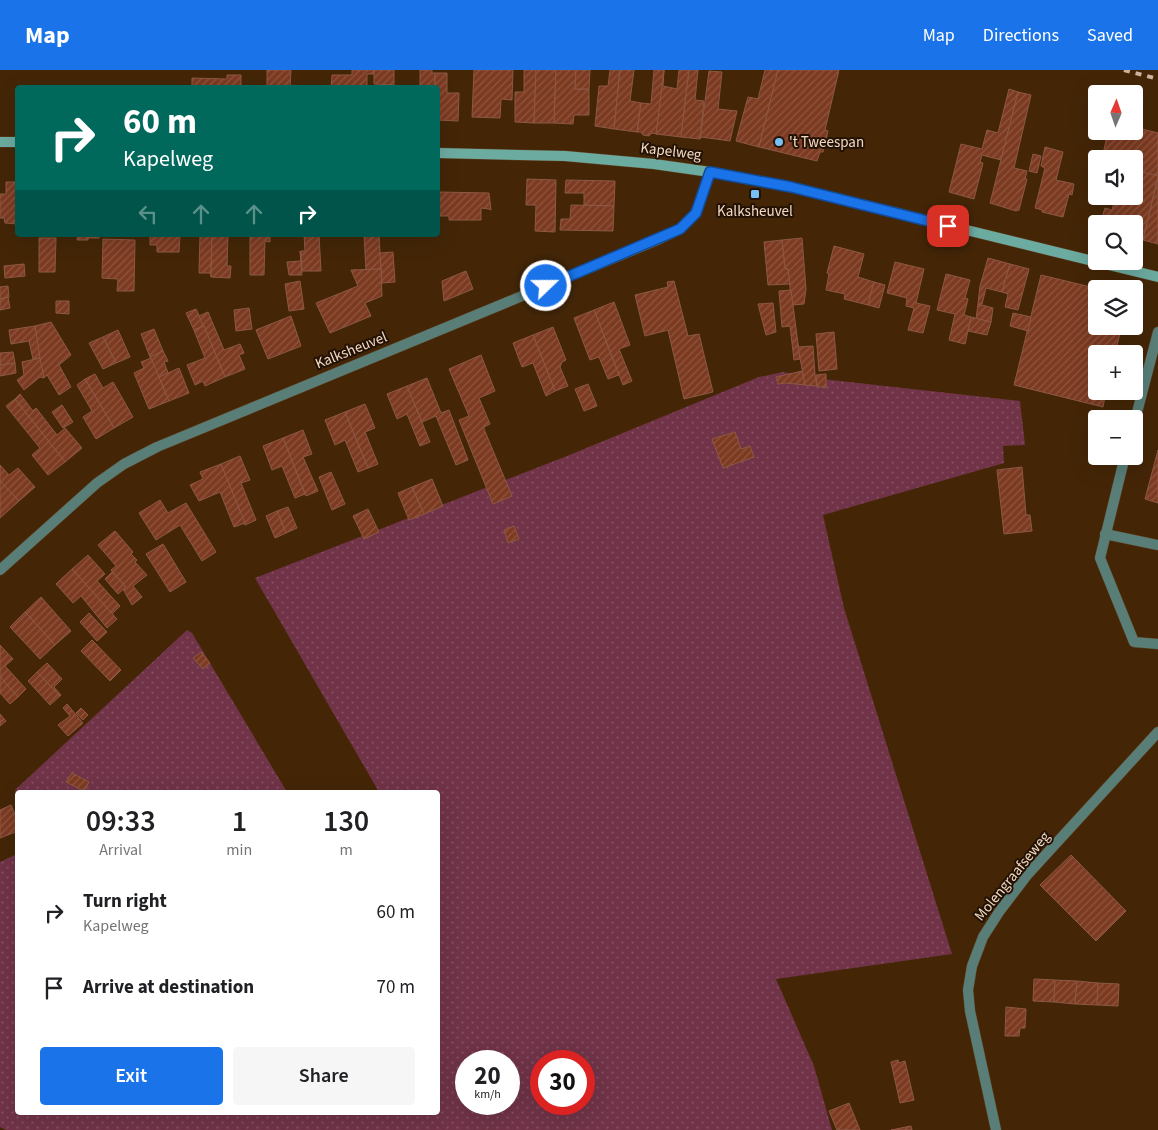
<!DOCTYPE html>
<html lang="en">
<head>
<meta charset="utf-8">
<style>
	body { margin:0; font-family:"Source Sans 3",sans-serif; background:#f6f6f6; color:#202124; height:100vh; display:flex; flex-direction:column; font-size:19px; white-space:nowrap }
	* { box-sizing:border-box; margin:0 }
	p { font-size:16px; color:#757577 }
	.icon { flex:none; width:28px; height:28px; fill:none; stroke:currentColor; stroke-width:2; stroke-linecap:round; stroke-linejoin:round }
	.map { position:relative; flex:1; overflow:hidden }
	.details { position:absolute; left:15px; top:720px; width:425px; height:325px; display:flex; flex-direction:column; background:#fff; border-radius:5px; box-shadow:0 5px 20px #0002 }
	.details>* { flex:none }
	.top-card { position:absolute; left:15px; top:15px; width:425px; height:152px; border-radius:5px; box-shadow:0 5px 20px #0002; background:#00695c; color:#fff; overflow:hidden }
	.needle { width:32px; rotate:2deg }
	.fabs { position:absolute; left:1088px; top:15px; display:grid; gap:10px }
	.fabs a { display:grid; place-items:center; width:55px; height:55px; border-radius:5px; background:#fff; box-shadow:0 5px 20px #0002; font-size:25px }
	.speed { position:absolute; left:455px; top:980px; display:flex; gap:10px; font-size:25px; font-weight:700; text-align:center }
	.speed>* { display:grid; place-content:center; width:65px; height:65px; border-radius:50%; background:#fff; box-shadow:0 5px 20px #0002; line-height:1 }
	.speed small { font-size:12px; font-weight:400 }
	.speed .limit { border:8px solid #d22; background:#fff; color:#111 }
	.pin { position:absolute; display:grid; place-items:center; width:42px; height:42px; color:#fff; margin:-21px; border-radius:10px; box-shadow:0 2px 8px #0006 }
	.me { position:absolute; width:55px; margin:-28px; rotate:68deg; stroke-linejoin:round; filter:drop-shadow(0 0 4px #0008) }
	.turn { display:flex; align-items:center; gap:18px; height:105px; padding:0 25px; font-size:22px }
	.turn .icon { width:65px; height:65px; stroke-width:2.5 }
	.turn b { display:block; font-size:35px; line-height:42px }
	.lanes { display:flex; align-items:center; height:48px; padding:0 25px; background:#0003; justify-content:center; gap:25px; direction:ltr }
	.lanes .off { opacity:.35 }
	.eta { display:flex; justify-content:space-evenly; align-items:center; height:85px; text-align:center }
	.eta b { font-size:30px; font-weight:600; line-height:35px }
	.cta { display:flex; gap:10px; margin-top:auto; padding:10px 25px }
	.cta a { flex:1; height:58px; border-radius:5px; background:#1a73e8; color:#fff; font-size:20px; font-weight:600; line-height:58px; text-align:center }
	.cta a+a { background:#f6f6f6; color:#202124 }
	ul { padding:0; list-style:none }
	li { display:flex; align-items:center; gap:15px; height:75px; padding:0 25px }
	li div { flex:1 }
	li b { display:block; font-size:19px }
	li em { font-style:normal }
	header { display:flex; align-items:center; gap:30px; box-sizing:border-box; height:70px; padding:0 25px; background:#1a73e8; color:#fff }
	header strong { font-size:24px }
	nav { display:flex; gap:28px; margin-inline-start:auto; font-size:18px }
	.map>svg:first-child { display:block }
	.grass { fill:url(#grass-dots); fill-rule:evenodd }
	.building { fill:url(#building-hatch); stroke:#8d5844 }
	.lines { fill:none; stroke-linecap:round; stroke-linejoin:round }
	.service-casing { stroke:#604325; stroke-width:11 }
	.minor-casing { stroke:#604325; stroke-width:11 }
	.secondary-casing { stroke:#604325; stroke-width:11 }
	.service { stroke:#587e77; stroke-width:10 }
	.minor { stroke:#587e77; stroke-width:10 }
	.secondary { stroke:#6caba0; stroke-width:10 }
	.rail { stroke:#ceb49e; stroke-width:4; stroke-dasharray:6 6; stroke-linecap:butt }
	.route-casing { stroke:#114b97; stroke-width:12 }
	.route { stroke:#1a73e8; stroke-width:9 }
	.poi-dot { fill:#75c0f6; stroke:#231203; stroke-width:2 }
	.labels { text-anchor:middle; stroke-width:4; stroke-linejoin:round; paint-order:stroke }
	.poi-label { font-size:15px; fill:#f2d9c5; stroke:#231203; text-anchor:start }
	.street-label { font-size:15px; fill:#f2d9c5; stroke:#231203 }
</style>
</head>
<body>
<header>
<strong>Map</strong>
<nav><a>Map</a><a>Directions</a><a>Saved</a></nav>
</header>
<div class="map">
<svg width="1158" height="1060" viewBox="0 0 1158 1060">
	<defs>
		<pattern id="grass-dots" width="8" height="8" patternUnits="userSpaceOnUse" patternTransform="scale(1.25)"><rect width="8" height="8" fill="#703347"/><path d="M2 2h.1M6 6h.1" fill="none" stroke="#855060" stroke-width="1.8" stroke-linecap="round"/></pattern>
		<pattern id="building-hatch" width="6" height="6" patternUnits="userSpaceOnUse" patternTransform="scale(1.25)"><rect width="6" height="6" fill="#7c3a21"/><path d="M-1 1l2-2M0 6l6-6M5 7l2-2" fill="none" stroke="#8f5640"/></pattern>
	</defs>
	<rect width="100%" height="100%" fill="#442607"/>
	<g class="grass">
		<path d="M783 302 813 308 1020 331 1025 375 1003 376 1004 393 823 445 844 538 952 884 776 909 814 996 832 1060H6L0 1057V792L17 784 18 1042H438V722H379L255 508 567 386 759 307ZM466 991H509V1034H466ZM541 991H584V1034H541Z"/>
		<path d="M187 560 192 563 287 722H18L17 726 15 720Z"/>
	</g>
	<g class="building">
		<path d="M267 0H291L290 18H267Z"/>
		<path d="M352 0H374V4H367V18H331L332 5H352Z"/>
		<path d="M374 0H394V15L374 14Z"/>
		<path d="M420 0H432V3H435V18H420Z"/>
		<path d="M474 0H513L512 30 501 29 500 48 472 47Z"/>
		<path d="M524 0H536L534 53 515 52V22H524Z"/>
		<path d="M536 0H556L554 53H534Z"/>
		<path d="M556 0H576L575 19H589V45H574L573 54 554 53Z"/>
		<path d="M576 0H590L589 19H575Z"/>
		<path d="M610 0H620L614 59 595 56 599 16H608Z"/>
		<path d="M620 0H634L630 31 641 33 637 62 614 59Z"/>
		<path d="M654 0H664L657 64 652 63 649 66 643 65 641 62H637L641 33 651 34Z"/>
		<path d="M664 0 663 16 677 19 679 0H689L681 67 656 64Z"/>
		<path d="M689 0H698L695 30 704 31 700 69 681 67Z"/>
		<path d="M765 0H778L759 77 736 71 748 27 758 29Z"/>
		<path d="M778 0H839L825 60 828 61 823 82H820L817 91 759 77Z"/>
		<path d="M709 1 722 2 718 39 737 41 730 71 701 67 700 69Z"/>
		<path d="M435 3H447V23H459L458 51 438 50V18H435Z"/>
		<path d="M227 5H241V18H192V8L227 9Z"/>
		<path d="M1009 19 1018 22 1001 90 982 85 980 92 983 93 974 129 949 122 961 74 982 79 987 60 998 63Z"/>
		<path d="M1018 22 1031 25 1014 98 1027 101 1025 109H1027L1019 140 1016 141 990 133Z"/>
		<path d="M1134 57 1158 63V106L1134 100V89H1102L1108 61H1134Z"/>
		<path d="M1045 77 1063 82 1056 110 1074 114 1072 125 1069 124 1063 147 1042 142V140L1035 138 1045 98 1041 96Z"/>
		<path d="M1033 84 1041 86 1037 103 1029 101Z"/>
		<path d="M1134 100 1158 106 1143 170 1134 168V154H1100L1105 138 1112 140 1116 126H1134Z"/>
		<path d="M1158 108V174L1143 170Z"/>
		<path d="M527 109 556 110 555 162 535 161 536 135H526Z"/>
		<path d="M566 110 615 111 614 136 584 135V123H565Z"/>
		<path d="M6 112H18V154L5 153 4 148H0V124H6Z"/>
		<path d="M438 122 489 123 491 140 489 139 481 138V150H449V146H438Z"/>
		<path d="M571 135 614 136 613 161 560 160 561 149H570Z"/>
		<path d="M78 165H88V170H77Z"/>
		<rect x="88" y="165" width="11" height="3"/>
		<path d="M150 165H180L179 182H157V175H150Z"/>
		<path d="M200 165H212L211 207V203H199Z"/>
		<path d="M212 165H228L227 196H231L230 208 211 207Z"/>
		<path d="M250 165H270V172L265 171 264 205H250Z"/>
		<path d="M304 165H319L321 201H302L301 181H305Z"/>
		<path d="M364 165H379L381 199 366 200Z"/>
		<path d="M39 168H56L55 202H39Z"/>
		<path d="M802 168 806 219 804 234 792 235 788 199H785L782 170Z"/>
		<path d="M103 169 135 170 134 221H117L118 209 102 208Z"/>
		<path d="M782 170 785 199H788L790 214 768 215 764 172Z"/>
		<path d="M834 176 864 184 858 207 874 212 868 235 844 229 845 224 826 220 829 204 827 203Z"/>
		<path d="M300 181 302 205H289L287 192 301 191Z"/>
		<path d="M393 182 395 212 382 213 380 183Z"/>
		<path d="M988 188 1010 194 1002 222 986 218 982 234H978L980 216Z"/>
		<path d="M895 192 924 199 916 233 930 236 923 263 908 260 914 238 906 236 907 228 887 223Z"/>
		<path d="M24 194 25 206 5 208 4 196Z"/>
		<path d="M1010 194 1029 199 1018 240 1005 237 1008 224 1002 222Z"/>
		<path d="M381 199 382 226 365 233 371 246 330 263 316 233 358 216 351 200Z"/>
		<path d="M466 201 473 219 444 231 442 211Z"/>
		<path d="M946 204 970 210 965 228 968 229 964 245 971 247 965 274 949 270 955 244 937 240Z"/>
		<path d="M1041 205 1099 219H1096V256H1118L1116 262 1120 263 1115 284H1096V321H1106L1103 337 1014 315Z"/>
		<path d="M300 211 304 239 289 241 285 214Z"/>
		<path d="M674 211 688 266 699 264 713 322 684 329 668 260 645 266 635 225 668 217 667 212Z"/>
		<path d="M874 212 885 215 879 238 868 235Z"/>
		<path d="M8 216 9 227 0 229V217Z"/>
		<path d="M791 220 800 289 794 290 790 256 782 257 779 221Z"/>
		<path d="M8 227 10 238 0 240V229Z"/>
		<path d="M56 231H69V244L56 243Z"/>
		<path d="M614 232 630 275 619 279 632 311 623 315 594 240Z"/>
		<path d="M773 233 776 262 766 265 758 234Z"/>
		<path d="M978 234 993 238 991 252 976 249Z"/>
		<path d="M249 238 252 259 236 261 234 240Z"/>
		<path d="M196 239 204 256 194 260 186 243Z"/>
		<path d="M594 240 619 305 608 309 599 287 590 290 574 248Z"/>
		<path d="M208 242 224 280 240 274 244 283 239 285 245 299 225 307 199 246Z"/>
		<path d="M1013 243 1031 247 1028 261 1010 256Z"/>
		<path d="M291 246 301 276 268 289 256 260Z"/>
		<path d="M971 247 991 252 987 265 968 261Z"/>
		<path d="M51 252 71 285 59 295 71 317 59 325 47 305 44 308 42 306 35 256Z"/>
		<path d="M35 256 40 288 33 289 29 271 11 274 9 260Z"/>
		<path d="M204 256 225 307 205 316 203 311 195 315 187 295 205 288 194 260Z"/>
		<path d="M553 257 566 290 562 292 560 297 568 316 555 321 533 265Z"/>
		<path d="M154 259 163 281 150 287 141 264Z"/>
		<path d="M118 260 130 287 116 293 103 267Z"/>
		<path d="M834 262 837 299 819 301 816 264Z"/>
		<path d="M533 265 555 321 546 326 533 293 522 297 513 273Z"/>
		<path d="M103 267 116 293 103 299 89 273Z"/>
		<path d="M813 276 815 305 817 316 805 315 798 277Z"/>
		<path d="M163 281 168 291 164 292 168 303 159 307 150 287Z"/>
		<path d="M13 282 15 293 0 295V283Z"/>
		<path d="M481 285 495 321 479 328 490 354 484 357V359L512 426 493 434 459 350 469 346 449 299Z"/>
		<path d="M40 288 44 308 40 307 24 320 17 310 24 305 22 292Z"/>
		<path d="M151 288 169 331 149 339 134 303 144 298 141 292Z"/>
		<path d="M15 293 16 303 0 306V295Z"/>
		<path d="M179 298 189 323 169 331 159 307Z"/>
		<path d="M802 301 805 315 786 313 778 314 776 307Z"/>
		<path d="M95 304 103 318 113 312 133 347 114 358 85 309Z"/>
		<path d="M826 304V318L817 316 816 305Z"/>
		<path d="M427 308 441 343 449 340 468 390 456 395 436 346 422 352 407 316Z"/>
		<path d="M85 309 114 358 96 369 83 347 92 341 77 315Z"/>
		<path d="M588 314 597 336 584 341 575 319Z"/>
		<path d="M407 316 430 372 420 376 407 344 397 349 387 324Z"/>
		<path d="M20 324 33 341 36 338 57 365 65 358 82 378 65 392 15 329Z"/>
		<path d="M15 329 65 392 48 405 32 385 40 378 6 336Z"/>
		<path d="M365 334 375 358 365 362 378 394 368 398 345 342Z"/>
		<path d="M62 335 73 352 63 358 52 342Z"/>
		<path d="M345 342 368 398 358 402 345 370 335 375 325 350Z"/>
		<path d="M303 360 312 384 303 387 318 421 306 426 283 368Z"/>
		<path d="M735 362 741 379 750 376 754 387 723 398 712 369Z"/>
		<path d="M283 368 305 424 295 428 282 396 272 400 263 376Z"/>
		<path d="M1158 380V433L1145 429Z"/>
		<path d="M240 386 250 410 241 413 256 450 245 455 221 394Z"/>
		<path d="M221 394 245 453 234 457 220 422 199 431 190 415 203 409 200 402Z"/>
		<path d="M0 395 9 405 18 398 35 417 19 431 0 411Z"/>
		<path d="M1022 397 1026 445H1030L1032 461 1004 464 997 400Z"/>
		<path d="M331 402 345 434 332 440 319 407Z"/>
		<path d="M432 409 443 436 424 444 412 417Z"/>
		<path d="M0 411 19 431 0 448Z"/>
		<path d="M412 417 424 444 409 450 398 423Z"/>
		<path d="M160 430 168 443 186 433 216 482 202 491 180 455 156 470 139 443Z"/>
		<path d="M288 437 297 458 286 463 277 441Z"/>
		<path d="M368 439 379 462 364 469 353 446Z"/>
		<path d="M277 441 286 463 275 468 266 446Z"/>
		<path d="M514 456 519 469 508 473 504 460Z"/>
		<path d="M115 461 133 482 131 484 137 490 135 492 147 505 133 516 142 527 132 535 123 519 126 517 111 500 116 496 98 475Z"/>
		<path d="M163 474 186 512 170 522 146 484Z"/>
		<path d="M88 485 105 504 97 511 120 536 112 544 72 499Z"/>
		<path d="M72 499 117 549 107 558 81 526 73 533 56 514Z"/>
		<path d="M112 502 126 517 118 524 105 509Z"/>
		<path d="M41 527 71 561 55 575 25 542Z"/>
		<path d="M25 542 55 575 40 589 10 557Z"/>
		<path d="M89 543 107 562 97 571 80 552Z"/>
		<path d="M92 570 121 600 110 611 81 581Z"/>
		<path d="M0 575 13 589 5 596 26 619 18 627 0 607Z"/>
		<path d="M201 582 210 593 203 599 193 588Z"/>
		<path d="M47 593 62 609 54 617 61 625 60 626 37 602Z"/>
		<path d="M37 602 60 626 50 635 28 611Z"/>
		<path d="M0 607 18 627 10 634 0 623Z"/>
		<path d="M67 634 83 653 68 666 58 655 70 646 63 638Z"/>
		<path d="M81 638 88 645 83 650 76 643Z"/>
		<path d="M0 644 6 651 0 656Z"/>
		<path d="M72 703 89 712 84 721 66 712Z"/>
		<path d="M11 735 18 751V761L0 768V740Z"/>
		<path d="M1071 785 1126 841 1096 871 1040 815Z"/>
		<path d="M1034 909 1055 910 1054 932 1033 931Z"/>
		<path d="M1055 910 1077 911 1075 934 1054 932Z"/>
		<path d="M1077 911 1098 913 1097 935 1075 934Z"/>
		<path d="M1098 913 1119 914 1118 936 1097 935Z"/>
		<path d="M1006 937 1026 939 1025 958H1020L1019 966H1005Z"/>
		<path d="M898 990 899 993 905 991 914 1030 900 1033 891 992Z"/>
		<path d="M849 1033 860 1060H837L829 1041Z"/>
		<path d="M911 1056 912 1060H891Z"/>
	</g>
	<g class="lines">
		<defs>
			<g id="service">
				<path d="M1134 354 1158 262"/>
				<path d="M1125 386 1100 488 1134 572 1158 574"/>
				<path d="M1105 464 1158 475"/>
			</g>
			<g id="minor">
				<path d="M0 500 97 413 124 394 157 377 655 171 680 159 696 143 710 102"/>
				<path d="M996 1060 970 941 968 920 972 896 983 867 999 842 1028 804 1158 662"/>
			</g>
			<g id="secondary">
				<path d="M0 72H18"/>
				<path d="M438 83 565 86 654 94 710 102 791 117 1158 207"/>
			</g>
		</defs>
		<use href="#service" class="service-casing"/>
		<use href="#minor" class="minor-casing"/>
		<use href="#secondary" class="secondary-casing"/>
		<use href="#service" class="service"/>
		<use href="#minor" class="minor"/>
		<use href="#secondary" class="secondary"/>
		<path class="rail" d="M1124 0 1158 9"/>
	</g>
	<g class="lines">
		<defs>
			<path id="route" d="M546 216 680 159 696 143 710 102 791 117 948 156"/>
		</defs>
		<use href="#route" class="route-casing"/>
		<use href="#route" class="route"/>
	</g>
	<g class="poi-dot">
		<circle cx="779" cy="72" r="5"/>
		<rect x="750" y="119" width="10" height="10" rx="2.5"/>
	</g>
	<g class="labels">
		<g class="poi-label">
			<text x="789" y="77">'t Tweespan</text>
			<text x="755" y="146" text-anchor="middle">Kalksheuvel</text>
		</g>
		<g class="street-label">
			<text transform="translate(671 81) rotate(7)" y="5">Kapelweg</text>
			<text transform="translate(351 280) rotate(-22)" y="5">Kalksheuvel</text>
			<text transform="translate(1012 806) rotate(-51)" y="5">Molengraafseweg</text>
		</g>
	</g>
</svg>
<div class="fabs">
<a><svg class="needle" viewBox="-14 -14 28 28"><path d="M0-13l5 13h-10z" fill="#e53935"/><path d="M0 13l5-13h-10z" fill="#757577"/></svg></a>
<a><svg class="icon" aria-label="sound" viewBox="0 0 24 24"><path d="M4 9h4l5-4v14l-5-4H4zM17 9q2 3 0 6"/></svg></a>
<a><svg class="icon" aria-label="search" viewBox="0 0 24 24"><circle cx="10" cy="10" r="6"/><path d="M15 15l6 6"/></svg></a>
<a><svg class="icon" aria-label="layers" viewBox="0 0 24 24"><path d="M12 4l9 5-9 5-9-5zM3 14l9 5 9-5"/></svg></a>
<a>+</a>
<a>−</a>
</div>
<div class="speed"><div>20<small>km/h</small></div><div class="limit">30</div></div>
<div class="pin" style="left:948px;top:156px;background:#d93025"><svg class="icon" aria-label="arrive" viewBox="0 0 24 24"><path d="M6 21V4h12l-3 4 3 4H6"/></svg></div>
<svg class="me" style="left:546px;top:216px" viewBox="-20 -20 40 40"><circle r="17" fill="#1a73e8" stroke="#fff" stroke-width="3"/><path d="M0-11L8 9 0 5-8 9z" fill="#fff"/></svg>
<div class="top-card">
<div class="turn"><svg class="icon" aria-label="right" viewBox="0 0 24 24"><path d="M7 20v-9h11M14 6l5 5-5 5"/></svg><div><b>60 m</b>Kapelweg</div></div>
<div class="lanes"><svg class="icon off" aria-label="left" viewBox="0 0 24 24"><path d="M17 20v-9H6M10 6l-5 5 5 5"/></svg><svg class="icon off" aria-label="ahead" viewBox="0 0 24 24"><path d="M12 20V5M6 11l6-6 6 6"/></svg><svg class="icon off" aria-label="ahead" viewBox="0 0 24 24"><path d="M12 20V5M6 11l6-6 6 6"/></svg><svg class="icon" aria-label="right" viewBox="0 0 24 24"><path d="M7 20v-9h11M14 6l5 5-5 5"/></svg></div>
</div>
<section class="details">
<div class="eta">
<div><b>09:33</b><p>Arrival</p></div>
<div><b>1</b><p>min</p></div>
<div><b>130</b><p>m</p></div>
</div>
<ul>
<li><svg class="icon" aria-label="right" viewBox="0 0 24 24"><path d="M7 20v-9h11M14 6l5 5-5 5"/></svg><div><b>Turn right</b><p>Kapelweg</p></div><em>60 m</em></li>
<li><svg class="icon" aria-label="arrive" viewBox="0 0 24 24"><path d="M6 21V4h12l-3 4 3 4H6"/></svg><div><b>Arrive at destination</b></div><em>70 m</em></li>
</ul>
<div class="cta"><a>Exit</a><a>Share</a></div>
</section>
</div>
</body>
</html>
